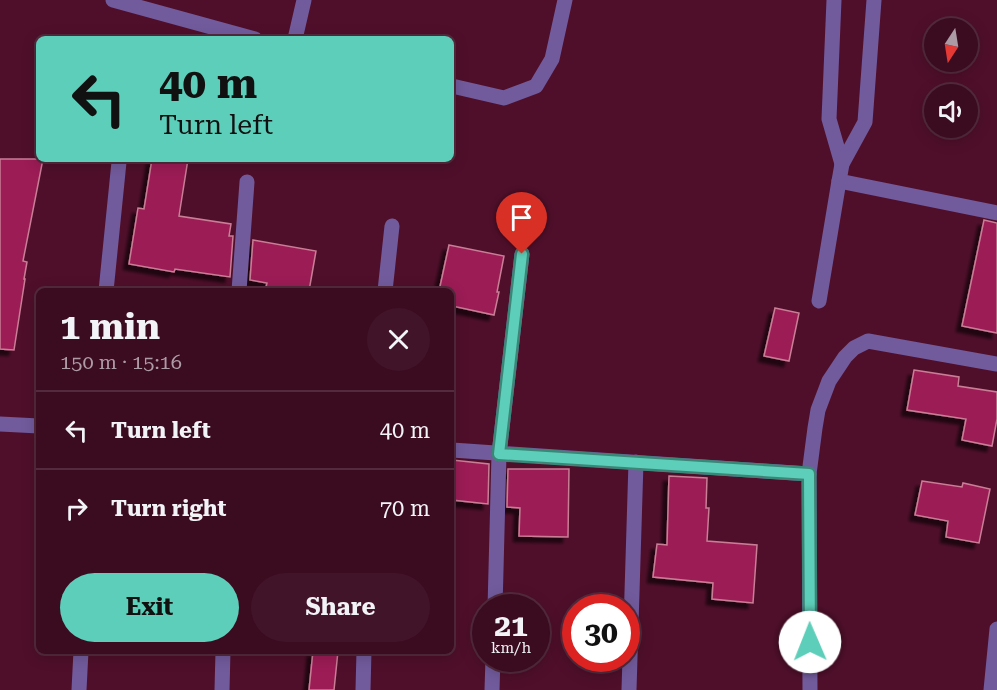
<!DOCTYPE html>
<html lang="en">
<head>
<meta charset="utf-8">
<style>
	body { margin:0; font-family:"Roboto Serif",serif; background:#421429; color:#f1f3f6; height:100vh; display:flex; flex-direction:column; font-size:22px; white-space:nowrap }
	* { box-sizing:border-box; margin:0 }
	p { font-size:20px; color:#ac9ba5 }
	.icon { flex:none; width:33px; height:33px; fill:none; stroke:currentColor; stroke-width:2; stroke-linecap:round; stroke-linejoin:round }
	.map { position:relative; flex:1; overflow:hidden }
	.side { position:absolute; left:36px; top:288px; width:418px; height:366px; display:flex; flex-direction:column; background:#3b0b20; border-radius:9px; box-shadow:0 3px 15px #0003,0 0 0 2px #542b3e }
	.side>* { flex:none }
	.top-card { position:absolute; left:36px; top:36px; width:418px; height:126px; border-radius:9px; box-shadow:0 3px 15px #0003,0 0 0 2px #542b3e; background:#5dceb9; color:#111; overflow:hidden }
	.needle { width:39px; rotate:192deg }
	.tools { position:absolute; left:924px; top:18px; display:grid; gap:12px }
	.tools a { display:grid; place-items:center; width:54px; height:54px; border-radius:50%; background:#3b0b20; box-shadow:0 3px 15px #0003,0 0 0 2px #542b3e; font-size:30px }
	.speed { position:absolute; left:472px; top:594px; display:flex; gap:12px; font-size:30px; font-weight:700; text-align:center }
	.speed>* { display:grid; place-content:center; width:78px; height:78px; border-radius:50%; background:#3b0b20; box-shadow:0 3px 15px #0003,0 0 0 2px #542b3e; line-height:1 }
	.speed small { font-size:15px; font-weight:400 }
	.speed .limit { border:9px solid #d22; background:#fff; color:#111 }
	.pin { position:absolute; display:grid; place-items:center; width:51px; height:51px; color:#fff; margin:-62px -26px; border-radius:50% 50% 50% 0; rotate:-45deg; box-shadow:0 0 6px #0007 }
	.pin .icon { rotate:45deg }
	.me { position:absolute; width:66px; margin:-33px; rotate:359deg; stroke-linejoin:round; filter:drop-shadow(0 0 4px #0008) }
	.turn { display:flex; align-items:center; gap:21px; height:126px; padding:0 24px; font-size:27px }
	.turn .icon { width:78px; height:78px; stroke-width:2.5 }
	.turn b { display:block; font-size:42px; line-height:51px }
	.round { display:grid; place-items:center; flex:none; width:63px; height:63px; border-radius:32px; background:#421429 }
	.overview { display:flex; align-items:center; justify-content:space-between; height:102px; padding:0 24px }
	h1 { font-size:36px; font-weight:700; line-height:45px }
	.cta { display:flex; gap:12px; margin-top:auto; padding:12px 24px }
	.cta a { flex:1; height:69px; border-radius:36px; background:#5dceb9; color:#111; font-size:24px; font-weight:700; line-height:69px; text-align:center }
	.cta a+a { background:#421429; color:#f1f3f6 }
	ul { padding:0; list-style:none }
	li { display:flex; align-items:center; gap:18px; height:78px; padding:0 24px; border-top:2px solid #542b3e }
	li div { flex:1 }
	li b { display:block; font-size:22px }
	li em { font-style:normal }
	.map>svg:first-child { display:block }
	.building { fill:#9c1d56; stroke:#c97e96; stroke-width:1.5; filter:url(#shadow) }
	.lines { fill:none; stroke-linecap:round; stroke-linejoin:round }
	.minor { stroke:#725b9c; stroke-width:15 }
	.route-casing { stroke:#3c8678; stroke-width:15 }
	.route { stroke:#5dceb9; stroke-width:10 }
</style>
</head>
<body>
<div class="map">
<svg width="997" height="690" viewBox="0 0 997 690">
	<defs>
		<filter id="shadow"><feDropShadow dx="-5.5" dy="5.5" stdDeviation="1.5" flood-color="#0009"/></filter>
	</defs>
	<rect width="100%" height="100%" fill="#4f0f2a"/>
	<g class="building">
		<path d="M0 159H43L23 261 27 262 24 279H25L14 350 0 349Z"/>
		<path d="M152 159H188L179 216 231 224 229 236H233L230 277 175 269 174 272 129 264 138 208 144 209Z"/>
		<path d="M984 220 997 223V333L962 326Z"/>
		<path d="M253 240 316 251 309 291H265L267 283 250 280Z"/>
		<path d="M449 245 504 256 497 292H499L494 315 452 306V291H439Z"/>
		<path d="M775 308 799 313 789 361 764 356Z"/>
		<path d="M914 370 959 377 958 386 997 392V419L992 446 962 440 966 419 907 410Z"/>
		<path d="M452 460 489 464 488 504 452 500Z"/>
		<path d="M508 469H569L568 537 519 536 520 508 507 507Z"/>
		<path d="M669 476 707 478 706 508H709L707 541 757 545 753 603 712 599 713 583 653 577 657 544 667 545Z"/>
		<path d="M922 481 962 487 963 483 990 489 979 543 946 537 948 521 915 515Z"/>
		<path d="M313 651H338L334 690H309Z"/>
	</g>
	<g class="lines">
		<g class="minor">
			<path d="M113 0 255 39"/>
			<path d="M834 0 829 119 842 164"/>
			<path d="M874 0 865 122 842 164 839 181 997 213"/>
			<path d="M295 39 304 0"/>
			<path d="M452 86 504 98 536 86 552 59 565 0"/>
			<path d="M106 291 119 162"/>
			<path d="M239 291 247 182"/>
			<path d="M385 291 392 226"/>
			<path d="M819 301 839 181"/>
			<path d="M0 424 39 426"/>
			<path d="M452 450 809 474"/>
			<path d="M495 608 499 454 522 254"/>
			<path d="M79 690 81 651"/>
			<path d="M222 690 223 651"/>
			<path d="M363 690 364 651"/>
			<path d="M492 690 493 658"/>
			<path d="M629 690 636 462"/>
			<path d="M810 690 809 474 815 428 818 410 829 381 845 357 854 348 868 341 997 364"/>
			<path d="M991 690 997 629"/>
		</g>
	</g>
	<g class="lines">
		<defs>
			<path id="route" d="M522 254 499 454 809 474 810 642"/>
		</defs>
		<use href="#route" class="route-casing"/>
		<use href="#route" class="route"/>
	</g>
</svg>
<div class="tools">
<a><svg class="needle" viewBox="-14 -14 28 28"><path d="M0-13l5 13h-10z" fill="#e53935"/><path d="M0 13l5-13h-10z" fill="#ac9ba5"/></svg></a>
<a><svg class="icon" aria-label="sound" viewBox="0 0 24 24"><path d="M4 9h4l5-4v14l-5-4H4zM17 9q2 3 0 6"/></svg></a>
</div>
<div class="speed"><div>21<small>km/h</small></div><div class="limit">30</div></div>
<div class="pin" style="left:522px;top:254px;background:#d93025"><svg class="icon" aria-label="arrive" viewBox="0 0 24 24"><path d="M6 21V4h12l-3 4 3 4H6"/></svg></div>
<svg class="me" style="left:810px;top:642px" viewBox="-20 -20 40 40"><circle r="19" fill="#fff"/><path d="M0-13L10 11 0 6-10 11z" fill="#5dceb9"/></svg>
<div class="top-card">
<div class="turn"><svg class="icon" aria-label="left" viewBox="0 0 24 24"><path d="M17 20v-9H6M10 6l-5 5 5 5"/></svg><div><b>40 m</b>Turn left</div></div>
</div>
<section class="side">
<div class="overview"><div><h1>1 min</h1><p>150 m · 15:16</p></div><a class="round"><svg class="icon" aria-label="close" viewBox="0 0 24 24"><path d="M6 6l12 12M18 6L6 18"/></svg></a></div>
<ul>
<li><svg class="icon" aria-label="left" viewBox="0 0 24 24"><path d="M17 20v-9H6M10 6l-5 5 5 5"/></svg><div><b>Turn left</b></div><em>40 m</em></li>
<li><svg class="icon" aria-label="right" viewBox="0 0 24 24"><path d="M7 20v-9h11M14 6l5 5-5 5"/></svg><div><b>Turn right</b></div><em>70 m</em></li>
</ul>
<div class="cta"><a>Exit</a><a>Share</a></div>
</section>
</div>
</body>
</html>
